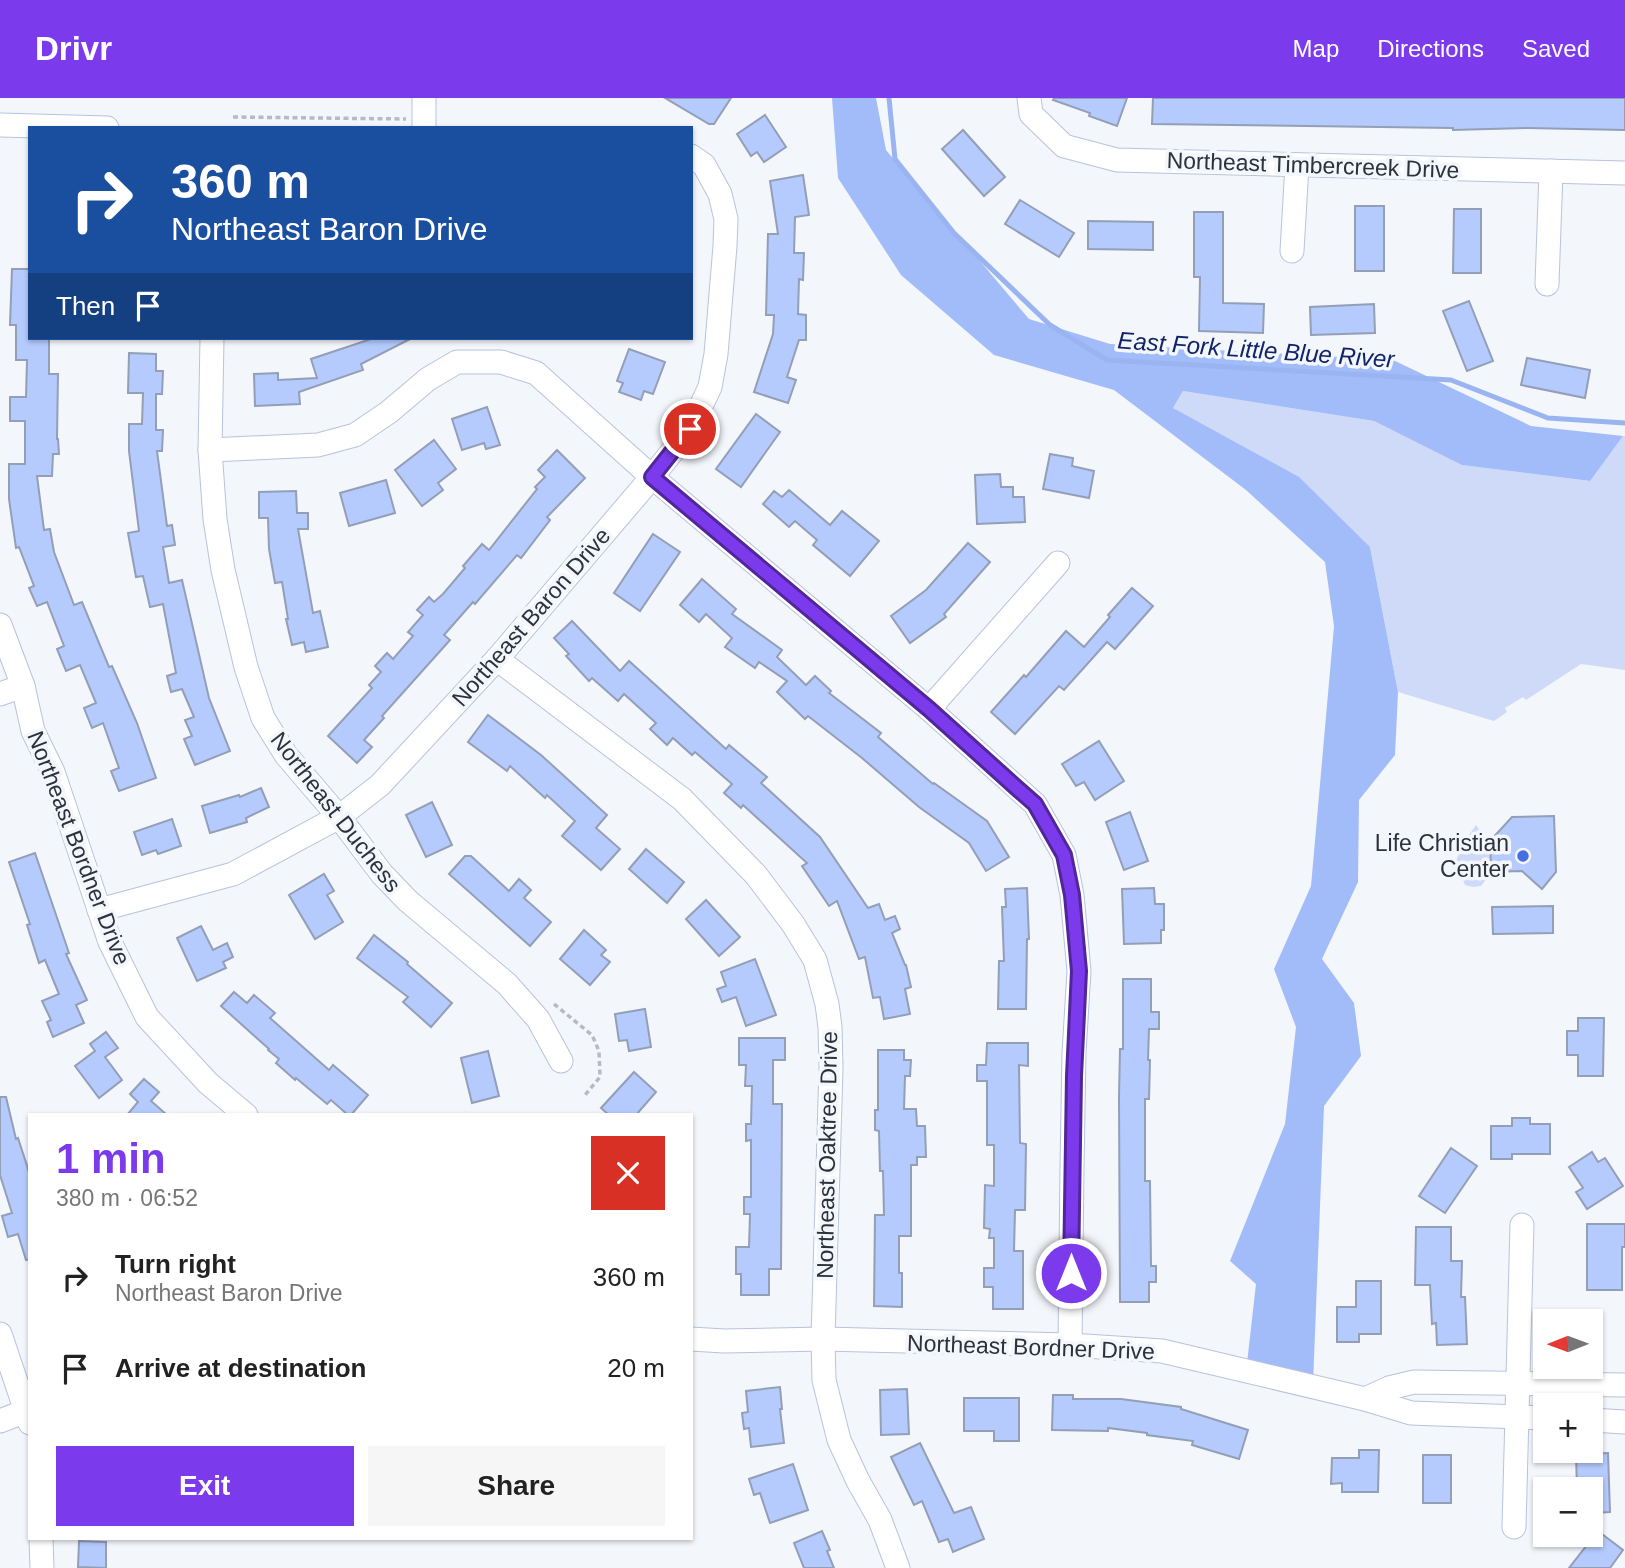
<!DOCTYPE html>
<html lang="en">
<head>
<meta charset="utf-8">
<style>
	body { margin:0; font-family:Arial,sans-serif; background:#f6f6f6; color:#222; height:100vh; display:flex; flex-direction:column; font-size:26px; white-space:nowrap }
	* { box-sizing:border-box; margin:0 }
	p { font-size:23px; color:#767676 }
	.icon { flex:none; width:38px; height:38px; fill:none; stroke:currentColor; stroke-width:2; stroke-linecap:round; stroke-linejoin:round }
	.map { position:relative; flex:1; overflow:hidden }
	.side { position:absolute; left:28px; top:1015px; width:665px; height:427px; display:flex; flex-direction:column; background:#fff; border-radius:0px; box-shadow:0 2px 5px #0004 }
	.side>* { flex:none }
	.top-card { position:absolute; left:28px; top:28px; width:665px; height:214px; border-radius:0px; box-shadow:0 2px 5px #0004; background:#1a4fa0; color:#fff; overflow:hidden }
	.needle { width:46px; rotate:269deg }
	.controls { position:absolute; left:1533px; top:1211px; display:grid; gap:14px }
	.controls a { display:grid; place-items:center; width:70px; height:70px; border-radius:0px; background:#fff; box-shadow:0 2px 5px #0004; font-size:35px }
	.pin { position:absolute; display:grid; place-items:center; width:60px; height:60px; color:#fff; margin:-30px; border:4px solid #fff; border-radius:50%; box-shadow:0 2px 7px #0007 }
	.me { position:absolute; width:77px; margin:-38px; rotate:0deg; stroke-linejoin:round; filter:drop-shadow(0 0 5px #0008) }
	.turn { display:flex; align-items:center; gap:24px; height:147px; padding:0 28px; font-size:32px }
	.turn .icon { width:91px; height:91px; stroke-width:2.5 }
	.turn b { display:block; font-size:49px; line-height:60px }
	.then { display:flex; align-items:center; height:66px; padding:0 28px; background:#0003; gap:14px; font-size:26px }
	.round { display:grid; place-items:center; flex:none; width:74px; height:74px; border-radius:0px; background:#f6f6f6 }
	.headline { display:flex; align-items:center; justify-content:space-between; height:119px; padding:0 28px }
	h1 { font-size:42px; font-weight:700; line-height:52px; color:#7c3aed }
	.primary-button { display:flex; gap:14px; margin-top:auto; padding:14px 28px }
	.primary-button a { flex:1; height:80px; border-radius:0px; background:#7c3aed; color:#fff; font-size:28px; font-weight:700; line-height:80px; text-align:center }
	.primary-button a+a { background:#f6f6f6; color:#222 }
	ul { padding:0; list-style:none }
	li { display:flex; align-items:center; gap:21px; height:91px; padding:0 28px }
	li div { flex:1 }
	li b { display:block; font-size:26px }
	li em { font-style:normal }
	header { display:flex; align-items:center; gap:42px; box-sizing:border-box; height:98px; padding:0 35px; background:#7c3aed; color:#fff }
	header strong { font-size:33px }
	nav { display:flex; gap:38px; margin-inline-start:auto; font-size:24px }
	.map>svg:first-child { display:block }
	.green { fill:#cedaf8 }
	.forest { fill:#a2bcfa }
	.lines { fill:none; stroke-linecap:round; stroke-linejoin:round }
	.stream { stroke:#99b4f1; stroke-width:5 }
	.building { fill:#b5cbfe; stroke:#939eb7; stroke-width:2 }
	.minor-casing { stroke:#b7c3dc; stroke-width:25 }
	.path { stroke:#b7bac1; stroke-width:3.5; stroke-dasharray:5 3.5; stroke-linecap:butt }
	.minor { stroke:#fff; stroke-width:23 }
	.route-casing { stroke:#51269a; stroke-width:18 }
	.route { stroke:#7c3aed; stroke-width:12 }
	.poi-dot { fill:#476ee1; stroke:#f3f6fb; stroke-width:2.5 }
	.labels { text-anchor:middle; stroke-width:7; stroke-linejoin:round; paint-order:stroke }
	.street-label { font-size:23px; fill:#2d313b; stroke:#f3f6fb }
	.poi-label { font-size:23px; fill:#2d313b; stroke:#f3f6fb; text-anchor:end }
	.water-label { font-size:24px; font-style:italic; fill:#112469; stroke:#f3f6fb }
</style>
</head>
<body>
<header>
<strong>Drivr</strong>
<nav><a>Map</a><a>Directions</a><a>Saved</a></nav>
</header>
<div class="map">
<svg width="1625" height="1470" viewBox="0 0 1625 1470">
	<rect width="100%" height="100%" fill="#f3f6fb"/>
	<g class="green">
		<path d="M1183 293 1374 323 1463 367 1589 383 1623 338H1625V572L1581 566 1526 602 1523 599 1505 610 1507 614 1494 623 1398 594 1370 449 1173 310Z"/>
		<path d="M1476 727 1489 746 1490 776 1481 788 1473 789 1465 787 1456 763 1462 747Z"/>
	</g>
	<path class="forest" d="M832 0H876L886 52 1029 221 1110 246 1393 262 1531 328 1623 338 1590 383 1462 367 1374 323 1183 293 1173 310 1299 379 1370 449 1398 594 1395 657 1359 702 1358 784 1322 861 1354 905 1361 958 1324 1008 1313 1286 1247 1265 1256 1186 1230 1163 1285 1026 1296 929 1274 871 1311 788 1334 528 1325 464 1246 392 1114 292 994 257 901 177 838 80Z"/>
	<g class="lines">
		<path class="stream" d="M889 0 895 61 954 135 1050 227 1107 262 1451 282 1548 320 1625 325"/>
	</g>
	<g class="building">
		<path d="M665 0H731L714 26H709Z"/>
		<path d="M1054 0H1127L1117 28 1089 18 1090 15 1053 2Z"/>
		<path d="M1153 0H1625V32L1528 30 1453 32V30L1152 26Z"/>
		<path d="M765 17 786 49 764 64 757 54 751 58 737 36Z"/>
		<path d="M963 32 1005 79 984 98 942 51Z"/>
		<path d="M803 77 809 117 795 119 794 155H804L803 182 799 181 798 216 806 217V242H799L787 279 796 282 788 305 754 294 773 236 774 217H766L768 136H778L770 83Z"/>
		<path d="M1020 102 1074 135 1059 159 1005 126Z"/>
		<rect x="1355" y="108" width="29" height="65"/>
		<path d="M1454 111H1481V175H1453Z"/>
		<path d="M1194 114H1223V205L1264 206 1263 235 1199 233 1200 179H1194Z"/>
		<path d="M1088 123 1153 124V152L1088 151Z"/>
		<path d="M12 171H30V240H49V276H58L57 341H58L59 356H53L52 378H37L44 432 50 431 54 454 74 507 82 504 109 569 112 568 137 625 156 680 119 693 111 673 119 670 103 625 92 630 84 610 96 605 80 567 66 573 57 551 64 548 47 504 37 508 29 490 34 488 19 449 16 450 9 401V366H25V323H10V299H26L27 262H16V227H10Z"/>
		<path d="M1469 203 1493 263 1467 273 1443 213Z"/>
		<path d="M1374 206 1375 235 1311 237 1310 209Z"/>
		<path d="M374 240H412L361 266 363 272 299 294 300 306 255 308 254 276 278 275V282L317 280 311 261Z"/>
		<path d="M629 251 665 264 653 296 644 293 641 302 619 294 623 285 617 283Z"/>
		<path d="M129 255 156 256V273H163L162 296H156V332H163L162 353H157L167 428 172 427 175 447 163 449 169 485 182 482 209 600 230 653 195 667 184 641 192 638 185 622 194 619 182 591 171 594 167 578 176 575 163 506 150 509 143 478 136 479 128 435 139 433 129 353V326H142L143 295H128Z"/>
		<path d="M1527 260 1590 272 1585 300 1521 287Z"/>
		<path d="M487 309 500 347 486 351 484 345 462 352 452 321Z"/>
		<path d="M756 316 780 334 741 389 716 371Z"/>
		<path d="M434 342 456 371 438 385 443 392 422 408 395 372Z"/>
		<path d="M557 352 585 380 547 419 550 422 521 460 517 457 475 506 473 504 444 537 450 542 382 618 384 620 364 642 372 649 357 665 328 638 372 590 369 587 381 574 375 568 387 555 393 561 413 538 408 534 423 517 417 512 429 499 434 504 443 496 465 470 463 468 482 446 489 452 537 391 535 389 545 379 538 372Z"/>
		<path d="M1050 356 1073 360 1072 368 1094 373 1089 400 1043 391Z"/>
		<path d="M1000 376 1001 389H1013V399H1024L1025 424 977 426 975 377Z"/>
		<path d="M386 382 395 415 349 428 340 395Z"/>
		<path d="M789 392 830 427 842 413 879 443 850 478 813 447 817 442 795 423 789 429 763 406 774 393 782 399Z"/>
		<path d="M296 393 297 415H308V431H298L313 515 320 513 328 549 306 554 304 544 292 547 286 521H288L282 484 275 485 269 451 268 420H259V394Z"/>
		<path d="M653 436 680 454 640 513 614 495Z"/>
		<path d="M968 445 990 464 944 516 946 519 910 545 891 518 926 492Z"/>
		<path d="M702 481 736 511 732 516 782 552 777 559 806 587 815 578 831 593 829 595 881 635 878 639 933 686 934 685 987 723 1009 759 986 773 969 745 919 709 862 660 808 618 805 621 777 594 787 583 759 564 755 570 725 549 732 540 706 516 699 524 680 507Z"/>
		<path d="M1132 490 1153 508 1115 551 1107 544 1064 592 1059 588 1015 636 991 614 1024 577 1026 579 1066 533 1084 549 1110 519 1108 517Z"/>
		<path d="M572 523 620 573 629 563 726 651 729 647 767 679 761 685 820 739 868 810 879 806 885 822 895 818 900 831 892 835 905 867H906L911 889 905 891 910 916 884 921 880 899 873 900 865 859 859 861 837 803 829 808 802 768 807 765 743 707 741 710 724 695 732 686 695 654 692 657 673 640 667 647 650 631 656 625 624 596 618 603 592 580 589 583 566 558 569 556 554 540Z"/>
		<path d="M488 617 541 657 607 717 596 730 620 751 601 772 562 738 575 723 547 697 545 700 510 668 507 673 468 644Z"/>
		<path d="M1099 643 1124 683 1095 702 1084 684 1076 688 1062 666Z"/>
		<path d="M261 690 269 709 246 720 247 724 210 735 202 708 239 697 240 699Z"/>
		<path d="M432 704 452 747 426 759 406 717Z"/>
		<path d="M1130 714 1148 763 1124 772 1106 724Z"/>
		<path d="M1554 718 1556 774 1542 791 1522 773 1491 774 1490 743 1512 719Z"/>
		<path d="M172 721 181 748 158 756 156 752 142 757 134 734Z"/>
		<path d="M646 751 684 784 667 805 629 771Z"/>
		<path d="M35 755 69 855 66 856 87 902 76 907 84 925 53 939 47 924 51 922 42 903 59 896 45 862 39 865 27 827 30 826 9 764Z"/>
		<path d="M465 758H471L509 793 519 781 531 792 524 800 551 824 530 848 449 776Z"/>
		<path d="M324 776 334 793 327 797 343 824 315 841 289 797Z"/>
		<path d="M1027 790 1029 841H1027L1026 911H998L999 863H1004L1002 809H1006L1005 791Z"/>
		<path d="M1154 790 1155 806H1164V832H1161V845L1124 846 1122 791Z"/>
		<path d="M706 802 740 839 719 858 686 821Z"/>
		<path d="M1553 808V835L1493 836 1492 809Z"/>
		<path d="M201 828 213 852 227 845 233 859 223 864 226 870 197 883 177 840Z"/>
		<path d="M584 832 606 852 601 857 610 864 590 887 560 861Z"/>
		<path d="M374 837 408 864 407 866 452 905 431 929 403 904 408 899 357 860Z"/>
		<path d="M755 861 776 917 746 928 736 899 722 904 717 891 726 888 721 874Z"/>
		<path d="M1123 881H1151V914H1159V931H1149L1148 962H1150L1149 1001H1145V1083H1150L1151 1168H1156V1184H1149V1204H1120L1119 1000 1120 951H1123Z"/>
		<path d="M234 894 247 905 254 897 275 915 270 920 329 972 333 967 368 997 351 1017H348L331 1002 327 1006 296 980 295 982 276 965 279 961 268 952 269 951 221 908Z"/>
		<path d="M645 911 651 949 629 953 627 942 619 943 615 916Z"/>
		<path d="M1578 920H1604L1603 978H1578V957H1567V933H1578Z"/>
		<path d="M106 934 118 950 105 959 122 982 99 1000 75 968 95 953 90 946Z"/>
		<path d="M739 940H785V962H773V1006H782L781 1171H769V1197H741V1176H736V1149H749L750 1116H744V1099H751V1042L746 1043V1026H751L752 988H745L746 967H739Z"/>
		<path d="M987 945H1028V968L1019 967 1020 1045 1026 1046 1025 1112H1015L1014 1153H1023V1211H993V1189H984V1170H994V1140H989L990 1131 984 1130 985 1087 994 1088V1047H987V983H977V967H986Z"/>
		<path d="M878 952H904V962H911L910 978H905L904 1011H916L917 1028H925L926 1059H917V1067H911V1138H899V1175H902V1209L874 1208 875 1117H884L883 1073H880L879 1033 875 1032V1012H878Z"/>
		<path d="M488 953 499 998 472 1005 461 960Z"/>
		<path d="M634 974 656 994 636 1017H609L601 1010Z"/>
		<path d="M144 981 159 994 151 1003 167 1017H127L138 1004 130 996Z"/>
		<path d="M0 999H6L16 1041 18 1040 30 1077V1161L26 1162 18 1136 8 1139 2 1118 12 1115 0 1077Z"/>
		<path d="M1512 1020H1530V1026H1550V1056H1512V1061H1491V1028H1512Z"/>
		<path d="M1451 1050 1477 1068 1445 1115 1419 1098Z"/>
		<path d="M1592 1054 1598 1064 1605 1060 1623 1088 1587 1111 1576 1094 1583 1090 1569 1069Z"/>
		<path d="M1587 1126H1625V1149H1622V1192H1587Z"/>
		<path d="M1416 1129H1451V1163H1462L1461 1199H1465L1467 1246 1437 1247 1436 1225 1432 1226 1430 1187H1415Z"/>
		<path d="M1356 1183H1381V1236H1359V1244H1337V1209H1356Z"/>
		<path d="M780 1289 782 1311H780L784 1345 751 1349 749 1330 744 1331 742 1315 748 1314 746 1293Z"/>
		<path d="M907 1291 909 1336 881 1337 880 1292Z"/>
		<path d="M1053 1297H1073V1301H1121L1181 1309V1311L1248 1332 1239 1361 1192 1347 1193 1343 1147 1337V1335L1108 1330V1333L1052 1332Z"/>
		<path d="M964 1300H1019V1343H994V1333H964Z"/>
		<path d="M920 1345 954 1415 971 1409 984 1441 953 1454 948 1441 939 1444 922 1403 914 1407 891 1359Z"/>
		<path d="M1359 1352H1379L1378 1394H1342V1385L1331 1386 1332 1360H1359Z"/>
		<path d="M1608 1355 1610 1414 1591 1415V1391H1577L1576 1356Z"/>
		<rect x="1423" y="1357" width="28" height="48"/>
		<path d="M793 1366 808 1412 770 1425 760 1395 754 1397 749 1381Z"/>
		<path d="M822 1433 830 1452 827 1453 834 1470H804L794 1445Z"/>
		<path d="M1598 1433 1623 1452 1610 1470H1569Z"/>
		<path d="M79 1443 106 1444V1470L78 1469Z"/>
	</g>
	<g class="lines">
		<defs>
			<g id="minor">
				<path d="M1029 0 1031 16 1064 48 1117 62 1625 75"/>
				<path d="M0 27 107 30"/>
				<path d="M424 30V0"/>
				<path d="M1292 153 1297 67"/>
				<path d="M1547 186 1551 73"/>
				<path d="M212 240 210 352 215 421 223 472 246 569 263 620 286 657 339 719 382 776 408 803 507 886 538 921 561 963"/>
				<path d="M210 352 318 347 355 337 389 314 428 281 457 264H501L536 275 652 379 929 611 1035 706 1064 757 1072 797 1079 873 1074 955 1072 1070 1070 1247"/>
				<path d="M0 527 23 588 33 633 53 674 110 844 147 919 208 985 246 1017"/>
				<path d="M497 561 682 701 756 777 793 826 815 862 827 906 830 929 831 969 823 1241 824 1282 839 1342 858 1383 880 1422 898 1470"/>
				<path d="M0 596 23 588"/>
				<path d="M929 611 1058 465"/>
				<path d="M99 812 233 776 339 719 380 687 497 561 652 379 690 331 710 289 716 256 725 148 726 121 720 96 704 67 691 58"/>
				<path d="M0 1236 30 1325"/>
				<path d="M691 1241 724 1243 823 1241 1070 1247 1162 1253 1365 1301 1411 1315 1545 1320"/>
				<path d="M1365 1301 1389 1290 1414 1284 1625 1287"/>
				<path d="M1591 1322 1625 1324"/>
				<path d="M0 1323 26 1313"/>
				<path d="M1514 1429 1522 1127"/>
				<path d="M41 1440 42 1470"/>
			</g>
		</defs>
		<use href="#minor" class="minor-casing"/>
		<g class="path">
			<path d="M233 19 406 21"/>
			<path d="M554 906 592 937 599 953 600 979 585 997"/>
		</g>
		<use href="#minor" class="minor"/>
	</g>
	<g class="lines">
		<defs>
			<path id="route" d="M690 331 652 379 929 611 1019 692 1035 706 1064 757 1072 797 1079 873 1074 978 1071 1175"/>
		</defs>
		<use href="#route" class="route-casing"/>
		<use href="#route" class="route"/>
	</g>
	<circle class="poi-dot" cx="1523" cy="758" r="7"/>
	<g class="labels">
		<g class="street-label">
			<text transform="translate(1313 67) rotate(2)" y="8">Northeast Timbercreek Drive</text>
			<text transform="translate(531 519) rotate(-49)" y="8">Northeast Baron Drive</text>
			<text transform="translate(336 714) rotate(52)" y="8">Northeast Duchess</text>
			<text transform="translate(79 750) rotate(69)" y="8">Northeast Bordner Drive</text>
			<text transform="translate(827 1057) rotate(-89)" y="8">Northeast Oaktree Drive</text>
			<text transform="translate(1031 1249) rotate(2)" y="8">Northeast Bordner Drive</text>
		</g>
		<g class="poi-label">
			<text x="1509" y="753">Life Christian<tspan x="1509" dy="26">Center</tspan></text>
		</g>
		<g class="water-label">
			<text transform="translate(1256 252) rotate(4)" y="8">East Fork Little Blue River</text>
		</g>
	</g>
</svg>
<div class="controls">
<a><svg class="needle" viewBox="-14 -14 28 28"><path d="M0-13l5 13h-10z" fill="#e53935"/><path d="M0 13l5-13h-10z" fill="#767676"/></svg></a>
<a>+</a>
<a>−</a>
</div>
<div class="pin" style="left:690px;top:331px;background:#d93025"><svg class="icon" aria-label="arrive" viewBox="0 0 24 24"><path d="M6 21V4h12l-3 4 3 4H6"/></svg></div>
<svg class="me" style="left:1071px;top:1175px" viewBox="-20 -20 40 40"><circle r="17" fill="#7c3aed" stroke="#fff" stroke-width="3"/><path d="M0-11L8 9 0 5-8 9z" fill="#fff"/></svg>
<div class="top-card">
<div class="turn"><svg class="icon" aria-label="right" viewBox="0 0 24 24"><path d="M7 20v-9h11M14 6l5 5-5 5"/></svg><div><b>360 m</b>Northeast Baron Drive</div></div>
<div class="then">Then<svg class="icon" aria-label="arrive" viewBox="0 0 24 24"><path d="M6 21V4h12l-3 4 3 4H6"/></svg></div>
</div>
<section class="side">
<div class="headline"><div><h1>1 min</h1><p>380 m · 06:52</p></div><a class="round" style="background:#d93025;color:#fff"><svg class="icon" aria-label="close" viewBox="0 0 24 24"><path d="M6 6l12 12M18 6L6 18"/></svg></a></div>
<ul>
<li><svg class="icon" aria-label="right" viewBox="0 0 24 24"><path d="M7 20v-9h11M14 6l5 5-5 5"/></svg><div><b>Turn right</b><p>Northeast Baron Drive</p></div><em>360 m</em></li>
<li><svg class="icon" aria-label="arrive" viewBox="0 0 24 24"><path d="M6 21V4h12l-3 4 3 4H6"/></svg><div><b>Arrive at destination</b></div><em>20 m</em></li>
</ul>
<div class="primary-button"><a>Exit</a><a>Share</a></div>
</section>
</div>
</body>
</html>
